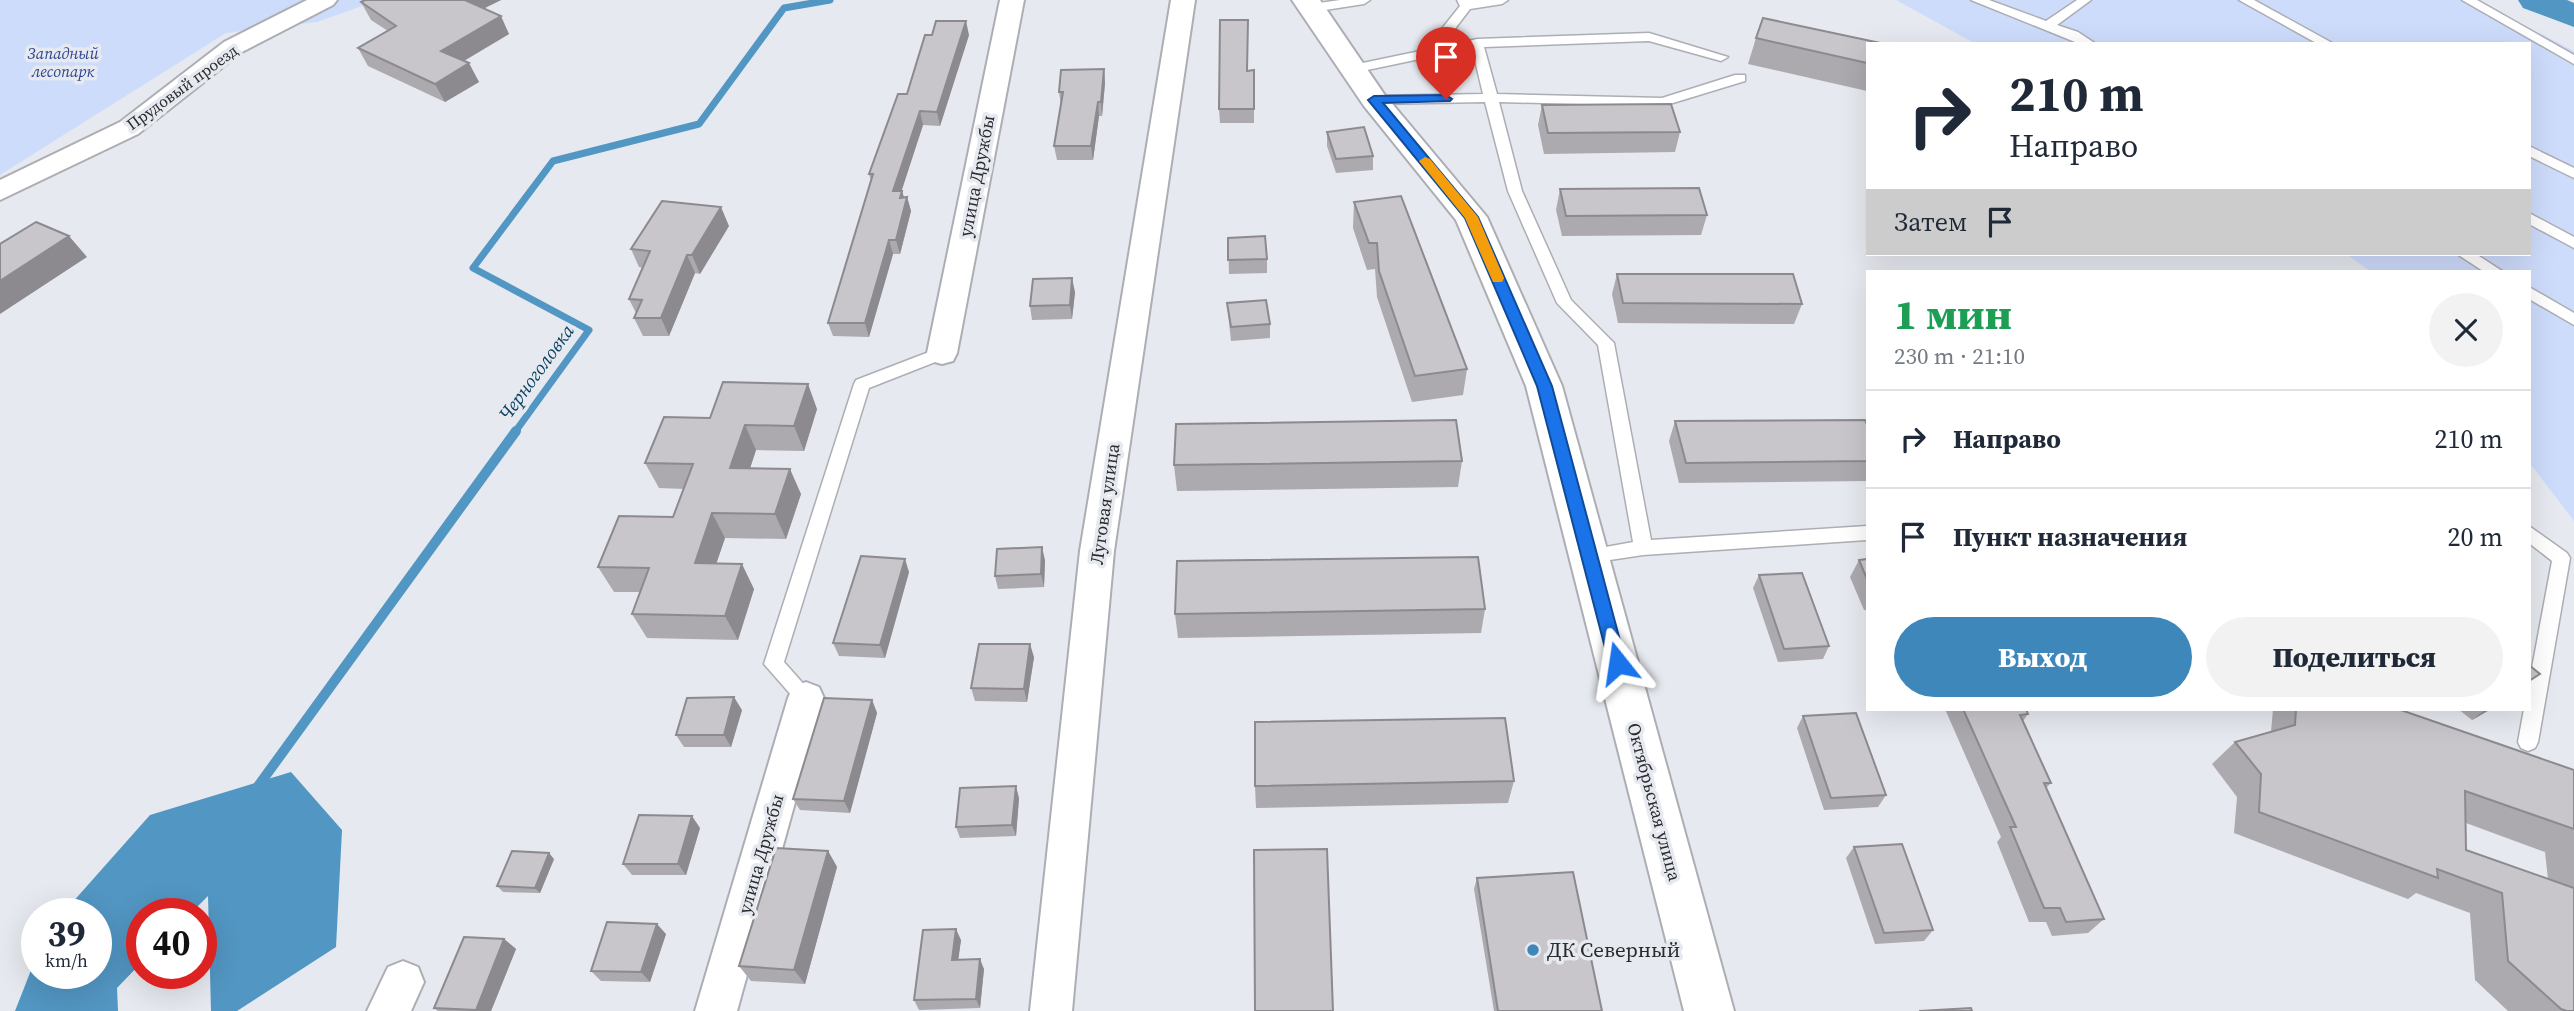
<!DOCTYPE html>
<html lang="ru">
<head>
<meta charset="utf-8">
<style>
	body { margin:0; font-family:"Source Serif 4",serif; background:#f2f2f3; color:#1f2937; height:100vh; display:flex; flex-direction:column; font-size:26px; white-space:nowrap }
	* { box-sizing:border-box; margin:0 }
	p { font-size:23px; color:#747a83 }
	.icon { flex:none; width:38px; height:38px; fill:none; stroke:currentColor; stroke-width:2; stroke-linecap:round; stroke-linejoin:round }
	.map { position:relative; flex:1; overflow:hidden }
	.side { position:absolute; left:1866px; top:270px; width:665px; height:441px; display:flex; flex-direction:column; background:#fff; border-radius:0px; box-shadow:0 7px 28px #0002 }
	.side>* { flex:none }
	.hud { position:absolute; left:1866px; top:42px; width:665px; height:214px; border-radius:0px; box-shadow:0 7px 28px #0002; background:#fff; color:#1f2937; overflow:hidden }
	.speed { position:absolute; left:21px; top:898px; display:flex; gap:14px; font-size:35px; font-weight:700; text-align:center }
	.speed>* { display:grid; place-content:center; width:91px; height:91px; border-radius:50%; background:#fff; box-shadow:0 7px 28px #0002; line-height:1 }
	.speed small { font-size:18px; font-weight:400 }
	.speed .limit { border:10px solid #d22; background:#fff; color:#111 }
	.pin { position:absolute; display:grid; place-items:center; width:60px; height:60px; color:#fff; margin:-72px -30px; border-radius:50% 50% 50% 0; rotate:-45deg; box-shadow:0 0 7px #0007 }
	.pin .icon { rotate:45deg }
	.me { position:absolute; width:77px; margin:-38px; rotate:345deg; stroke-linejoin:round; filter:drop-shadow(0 0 5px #0008) }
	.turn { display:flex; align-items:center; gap:24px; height:147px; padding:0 28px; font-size:32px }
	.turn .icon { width:91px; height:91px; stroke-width:2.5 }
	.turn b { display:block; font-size:49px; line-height:60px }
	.then { display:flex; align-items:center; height:66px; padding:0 28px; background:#0003; gap:14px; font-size:26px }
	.round { display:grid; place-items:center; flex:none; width:74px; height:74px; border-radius:37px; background:#f2f2f3 }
	.head { display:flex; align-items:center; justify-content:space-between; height:119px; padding:0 28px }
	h1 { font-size:42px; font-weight:800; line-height:52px; color:#1e9e55 }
	.action { display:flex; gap:14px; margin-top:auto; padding:14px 28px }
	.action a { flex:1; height:80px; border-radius:42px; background:#3d87bb; color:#fff; font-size:28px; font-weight:800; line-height:80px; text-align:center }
	.action a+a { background:#f2f2f3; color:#1f2937 }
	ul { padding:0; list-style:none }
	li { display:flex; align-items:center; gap:21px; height:98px; padding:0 28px; border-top:2px solid #e0e1e3 }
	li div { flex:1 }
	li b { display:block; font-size:26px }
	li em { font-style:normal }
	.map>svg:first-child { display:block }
	.green { fill:#cedcfc }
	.water { fill:#5296c3 }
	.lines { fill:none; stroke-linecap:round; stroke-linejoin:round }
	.stream-far1 { stroke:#5296c3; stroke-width:7 }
	.stream { stroke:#5296c3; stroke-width:10 }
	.river { fill:#5296c3; fill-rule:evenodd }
	.lane-casing { stroke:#acaeb4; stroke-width:3 }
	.street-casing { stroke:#acaeb4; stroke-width:4 }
	.secondary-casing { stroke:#acaeb4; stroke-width:4 }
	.lane { fill:#fff; fill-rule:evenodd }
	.street { fill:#fff; fill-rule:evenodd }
	.secondary { fill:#fff; fill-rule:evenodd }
	.wall { fill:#aca9af; fill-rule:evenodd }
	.shaded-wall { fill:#8c8a8e }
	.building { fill:#c8c5cb; stroke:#8c8a8e; stroke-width:2 }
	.route { fill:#1a73e8; stroke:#114b97; stroke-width:2 }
	.slow { fill:#f59e0b }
	.poi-dot { fill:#3d87bb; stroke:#e6e9ef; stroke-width:2.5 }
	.labels { text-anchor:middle; stroke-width:7; stroke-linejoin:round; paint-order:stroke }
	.far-park-label { font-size:16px; font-style:italic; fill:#2e4590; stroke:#e6e9ef }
	.far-street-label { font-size:16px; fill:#2a2b2e; stroke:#e6e9ef }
	.street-label { font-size:18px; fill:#2a2b2e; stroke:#e6e9ef }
	.water-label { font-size:19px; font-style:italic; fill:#094261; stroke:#e6e9ef }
	.near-poi-label { font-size:21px; fill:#2a2b2e; stroke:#e6e9ef; text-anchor:start }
</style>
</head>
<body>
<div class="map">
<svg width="2574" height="1011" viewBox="0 0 2574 1011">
	<rect width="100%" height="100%" fill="#e6e9ef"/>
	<g class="green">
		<path d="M0 0H379L317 22 226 33 0 175Z"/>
		<path d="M1896 0H2475L2574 51V521L2529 462V271H2370L2346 254H2529V44H1976Z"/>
	</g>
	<path class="water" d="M291 772 342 830 336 947 237 1011H211L208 896 191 913 142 914V962L117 988 118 1011H15L37 955V973H96V914L63 913 150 815Z"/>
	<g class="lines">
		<path class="stream-far1" d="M515 432 589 330 473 268 553 161 699 124 784 8 830 0"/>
		<path class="stream" d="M256 789 516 431"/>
		<path class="river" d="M2518 0H2567L2574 3V27L2523 8Z"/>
		<defs>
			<g id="lane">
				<path d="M1340 0H1370L1364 4 1312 12 1306 8 1312 4Z"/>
				<path d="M1457 0H1508L1502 4 1470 9 1441 47 1477 39 1649 33 1728 57 1721 61 1649 41 1484 47 1497 94 1662 98 1735 75H1745V81L1663 106 1499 102 1522 191 1571 300 1614 343 1651 540 1867 526V540L1643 555 1590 563 1584 561 1581 556 1584 551 1633 542 1598 345 1557 303 1508 191 1485 102 1374 104 1367 100 1374 96 1483 94 1472 48 1353 73 1346 69 1353 65 1425 50 1460 6Z"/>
				<path d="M1971 0H1989L2046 21 2077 0H2091L2057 25 2078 32 2096 44H2080Z"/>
				<path d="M2239 0H2254L2334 44H2318Z"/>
				<path d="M2462 0H2477L2574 55V64Z"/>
				<path d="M2529 146 2574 168V178L2529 156Z"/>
				<path d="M2529 213 2574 237V248L2529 224Z"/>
				<path d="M2457 254H2476L2502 271H2483Z"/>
				<path d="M2529 287 2574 313V325L2529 299Z"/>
				<path d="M942 347 950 353 948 357 869 388 784 662 816 698 813 704 806 706 799 704 764 664 854 384 856 380Z"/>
				<path d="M2529 526 2567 553 2570 558 2538 742 2535 748 2528 751 2521 748 2518 742 2524 709H2529V684L2552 561 2529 543Z"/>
			</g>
			<g id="street">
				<path d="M307 0H337L333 5 242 52 138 134 0 200V180L120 122 224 42Z"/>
				<path d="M1000 0H1024L957 353 953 361 942 364 931 361 927 353Z"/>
				<path d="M1171 0H1195L1114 551 1072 1011H1030L1080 551Z"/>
				<path d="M806 682 819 687 824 698 737 1011H695L788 698 793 687Z"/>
				<path d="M403 961 418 967 424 982 411 1011H367L388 967Z"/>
			</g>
			<path id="secondary" d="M1292 0H1320L1384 94 1487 217 1562 386 1734 1011H1684L1526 386 1456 220 1364 106Z"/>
		</defs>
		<use href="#lane" class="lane-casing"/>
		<use href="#street" class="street-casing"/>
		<use href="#secondary" class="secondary-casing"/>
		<use href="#lane" class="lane"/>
		<use href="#street" class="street"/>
		<use href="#secondary" class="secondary"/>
	</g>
	<g class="wall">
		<path d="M365 0H501L484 8 509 34 464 61 479 82 445 102 368 66 358 48 388 31 371 20 361 2Z"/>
		<path d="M969 35 940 126 923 125 901 191H902L904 198 907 197 911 211 900 254H893L869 337 833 336 828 323 871 181 869 174Z"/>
		<path d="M1756 38 1867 44V91L1748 64Z"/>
		<path d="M1104 69 1105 83 1102 116H1099L1093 160H1057L1054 146 1061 106 1059 92Z"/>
		<path d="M1248 70H1254V123H1220L1219 109Z"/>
		<path d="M1542 105 1680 132 1675 152 1544 154 1538 125Z"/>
		<path d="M1327 132 1373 156V170L1336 173 1327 146Z"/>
		<path d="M1560 189 1707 215 1701 235 1562 236 1556 210Z"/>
		<path d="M1354 202 1467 369 1463 395 1412 402 1377 297 1375 269 1367 270 1353 228Z"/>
		<path d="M729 226 700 274 695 273 669 336H643L634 318 636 313 629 299 643 268 639 267 631 249Z"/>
		<path d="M1228 238 1267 259V273L1229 274Z"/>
		<path d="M1617 274 1802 304 1794 324 1618 323 1612 294Z"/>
		<path d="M1075 292 1072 319 1032 320 1030 306Z"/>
		<path d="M1227 303 1270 324V338L1231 341Z"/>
		<path d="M817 409 804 451 756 450 750 468 801 494 786 539 725 538 716 564 754 589 738 640 647 638 632 614 640 592H614L598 567 673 517 684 489 659 488 645 463 710 418Z"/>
		<path d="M1675 421 1867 425V481L1679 483 1669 441Z"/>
		<path d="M1462 461 1458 487 1177 491 1174 465Z"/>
		<path d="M1867 559V610H1864L1850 577 1859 560Z"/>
		<path d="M1045 560 1044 587 998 589 995 576Z"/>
		<path d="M909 572 885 658 839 656 833 643Z"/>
		<path d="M1759 575 1829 646 1823 659 1778 662 1753 588Z"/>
		<path d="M1485 609 1481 633 1178 638 1175 614Z"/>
		<path d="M1034 657 1027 702 975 701 971 688Z"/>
		<path d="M872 700 877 713 850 813 800 810 793 799Z"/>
		<path d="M1945 709H2026L2028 714 2023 721 2051 783 2046 788 2104 919 2088 933 2052 936 2046 922H2029L1997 842 2001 837Z"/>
		<path d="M2273 709H2398L2574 770V1011H2508L2475 980 2470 913 2416 893 2408 899 2234 833 2237 797 2212 764 2235 742 2271 732ZM2466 823 2545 852 2548 879 2466 850Z"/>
		<path d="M2458 709H2491L2472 720Z"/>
		<path d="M742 710 731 747H684L676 735Z"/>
		<path d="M1803 716 1886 795 1878 807 1824 810 1797 728Z"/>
		<path d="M1514 781 1508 803 1256 808 1255 786Z"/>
		<path d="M1019 798 1016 836 960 838 956 827Z"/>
		<path d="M700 828 686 875H632L623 864Z"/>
		<path d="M1854 847 1933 930 1924 941 1875 944 1846 858Z"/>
		<path d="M828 851 837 867 805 984 751 981 739 966Z"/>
		<path d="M554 859 540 893 503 892 497 886Z"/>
		<path d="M1477 878 1602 1011H1494L1474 889Z"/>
		<path d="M666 934 650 982 601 981 591 971Z"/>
		<path d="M504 939 516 949 491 1011H438L434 1008Z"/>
		<path d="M961 940 958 959 984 969 980 1008 919 1010 914 1000Z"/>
	</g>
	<g class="shaded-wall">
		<path d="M461 0H501L469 16Z"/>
		<path d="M501 16 509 34 450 69 441 51Z"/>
		<path d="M966 21 969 35 940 126 937 112Z"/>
		<path d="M469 63 479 82 445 102 435 84Z"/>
		<path d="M1104 69 1105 83 1102 116 1101 102Z"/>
		<path d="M1098 102 1099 116 1093 160 1091 146Z"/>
		<path d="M920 111 923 125 897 205 893 191Z"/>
		<path d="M902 191 906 204 907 197 911 211 900 254 896 240 900 198Z"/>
		<path d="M721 207 729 226 700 274 692 255Z"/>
		<path d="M69 236 87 257 0 314V281Z"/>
		<path d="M889 240 893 254 869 337 865 323Z"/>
		<path d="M687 255 695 273 669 336 661 318Z"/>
		<path d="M1072 278 1075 292 1072 319 1070 305Z"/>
		<path d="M808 384 817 409 804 451 794 426Z"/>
		<path d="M745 425 756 450 742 493 730 468Z"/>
		<path d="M790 469 801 494 786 539 775 514Z"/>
		<path d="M712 513 725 538 708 588 695 563Z"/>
		<path d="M1042 547 1045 560 1044 587 1041 574Z"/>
		<path d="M905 559 909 572 885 658 880 645Z"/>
		<path d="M742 564 754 589 738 640 725 616Z"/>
		<path d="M1030 644 1034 657 1027 702 1024 689Z"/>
		<path d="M734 697 742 710 731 747 724 735Z"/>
		<path d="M872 700 877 713 850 813 844 801Z"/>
		<path d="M2486 709H2491L2472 720Z"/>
		<path d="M1016 786 1019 798 1016 836 1012 825Z"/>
		<path d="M692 816 700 828 686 875 678 864Z"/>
		<path d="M828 851 837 867 805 984 794 970Z"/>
		<path d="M549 853 554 859 540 893 535 888Z"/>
		<path d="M657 924 666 934 650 982 641 972Z"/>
		<path d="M956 929 961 940 957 970 952 960Z"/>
		<path d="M504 939 516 949 491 1011H477L476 1010Z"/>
		<path d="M980 959 984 969 980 1008 976 999Z"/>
	</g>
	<g class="building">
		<path d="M365 0H465L501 16 441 51 469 63 435 84 358 48 396 26 361 2Z"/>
		<path d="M1763 18 1885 44H1867V63L1756 38Z"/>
		<path d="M1220 20H1248L1247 71 1254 70V109H1219Z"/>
		<path d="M936 21H966L937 112 920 111 893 191H902L900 198 907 197 896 240H889L865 323H828L873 174H869L898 94H907L925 35H932Z"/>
		<path d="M1104 69 1101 102H1098L1091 146H1054L1063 92H1059L1061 70Z"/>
		<path d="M1671 104 1680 132 1548 133 1542 105Z"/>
		<path d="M1364 127 1373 156 1336 159 1327 132Z"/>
		<path d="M1699 188 1707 215 1566 216 1560 189Z"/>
		<path d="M1401 196 1467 369 1415 376 1379 271 1377 243H1369L1354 202Z"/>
		<path d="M662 201 721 207 692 255H687L661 318H634L642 300 629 299 650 251 631 249Z"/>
		<path d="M36 222 69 236 0 281V244Z"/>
		<path d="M1265 236 1267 259 1228 260V238Z"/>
		<path d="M1617 274H1793L1802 304 1623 303Z"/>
		<path d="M1072 278 1070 305 1030 306 1033 279Z"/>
		<path d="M1266 300 1270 324 1231 327 1227 303Z"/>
		<path d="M723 382 808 384 794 426 745 425 730 468 790 469 775 514 712 513 695 563 742 564 725 616 632 614 649 568 598 567 619 516 673 517 693 464 645 463 664 417 710 418Z"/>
		<path d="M1456 420 1462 461 1174 465 1176 424Z"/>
		<path d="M1865 420 1867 425V461L1686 463 1675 421Z"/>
		<path d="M1042 547 1041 574 995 576 997 549Z"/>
		<path d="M861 556 905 559 880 645 833 643Z"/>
		<path d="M1478 557 1485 609 1175 614 1177 561Z"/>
		<path d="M1867 559V579L1859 560Z"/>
		<path d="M1802 573 1829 646 1784 649 1759 575Z"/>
		<path d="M979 644H1030L1024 689 971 688Z"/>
		<path d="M2529 665 2540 674 2529 681Z"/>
		<path d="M734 697 724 735H676L687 698Z"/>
		<path d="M824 698 872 700 844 801 793 799Z"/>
		<path d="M1963 709H2026L2028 714 2020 715 2051 783H2044L2104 919 2066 922 2060 908H2044L2010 827H2016Z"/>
		<path d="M2296 709H2398L2574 770V829L2465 791 2466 850 2574 888V1011H2567L2561 1009 2508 961 2502 893 2437 869 2438 878 2259 812 2261 774 2235 742 2295 725Z"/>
		<path d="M1856 713 1886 795 1831 798 1803 716Z"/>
		<path d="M1505 718 1514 781 1255 786V722Z"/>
		<path d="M1016 786 1012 825 956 827 960 788Z"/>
		<path d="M639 815 692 816 678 864H623Z"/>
		<path d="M1902 844 1933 930 1884 933 1854 847Z"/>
		<path d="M776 848 828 851 794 970 739 966Z"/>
		<path d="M1327 849 1333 1011H1255L1254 850Z"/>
		<path d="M512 851 549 853 535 888 497 886Z"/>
		<path d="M1573 872 1602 1011H1498L1477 878Z"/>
		<path d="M607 922 657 924 641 972 591 971Z"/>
		<path d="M956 929 952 960 980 959 976 999 914 1000 923 930Z"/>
		<path d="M464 937 504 939 476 1010 434 1008Z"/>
		<path d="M1971 1008 1972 1011H1919Z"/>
	</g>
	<path class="route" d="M1446 95 1452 99 1450 101 1383 103 1478 217 1552 386 1626 663 1624 668 1618 670 1612 668 1609 663 1537 386 1465 218 1368 100 1374 96Z"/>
	<path class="slow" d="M1425 157 1430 159 1478 217 1504 278 1502 282H1493L1465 218 1419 161Z"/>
	<circle class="poi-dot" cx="1533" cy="950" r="7"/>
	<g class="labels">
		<g class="far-park-label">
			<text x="63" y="59">Западный<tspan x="63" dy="18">лесопарк</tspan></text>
		</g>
		<g class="far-street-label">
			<text transform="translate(182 87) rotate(-36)" y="6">Прудовый проезд</text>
		</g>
		<g class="street-label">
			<text transform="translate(977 176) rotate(-79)" y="6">улица Дружбы</text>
			<text transform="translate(1105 504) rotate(-82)" y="6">Луговая улица</text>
			<text transform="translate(1654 802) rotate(75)" y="6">Октябрьская улица</text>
			<text transform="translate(761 854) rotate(-74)" y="6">улица Дружбы</text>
		</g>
		<g class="water-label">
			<text transform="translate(536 372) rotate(-54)" y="7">Черноголовка</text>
		</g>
		<g class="near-poi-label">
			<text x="1547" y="957">ДК Северный</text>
		</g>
	</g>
</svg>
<div class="speed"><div>39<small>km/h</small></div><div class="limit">40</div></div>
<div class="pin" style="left:1446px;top:99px;background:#d93025"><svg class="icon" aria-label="arrive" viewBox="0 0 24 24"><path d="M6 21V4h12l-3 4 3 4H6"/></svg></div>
<svg class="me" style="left:1618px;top:663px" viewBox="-20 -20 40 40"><path d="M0-17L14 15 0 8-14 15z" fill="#1a73e8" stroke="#fff" stroke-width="4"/></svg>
<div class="hud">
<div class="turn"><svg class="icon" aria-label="right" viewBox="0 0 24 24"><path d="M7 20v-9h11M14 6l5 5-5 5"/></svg><div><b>210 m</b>Направо</div></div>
<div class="then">Затем<svg class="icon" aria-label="arrive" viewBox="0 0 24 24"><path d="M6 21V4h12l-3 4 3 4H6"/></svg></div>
</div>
<section class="side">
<div class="head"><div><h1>1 мин</h1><p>230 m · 21:10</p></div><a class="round"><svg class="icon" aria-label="close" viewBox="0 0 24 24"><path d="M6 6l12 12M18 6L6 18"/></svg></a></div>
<ul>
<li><svg class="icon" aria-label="right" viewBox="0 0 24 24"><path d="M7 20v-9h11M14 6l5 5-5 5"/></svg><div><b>Направо</b></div><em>210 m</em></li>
<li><svg class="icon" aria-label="arrive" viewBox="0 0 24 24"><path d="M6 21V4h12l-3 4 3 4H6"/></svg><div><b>Пункт назначения</b></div><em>20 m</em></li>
</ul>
<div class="action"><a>Выход</a><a>Поделиться</a></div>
</section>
</div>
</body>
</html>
